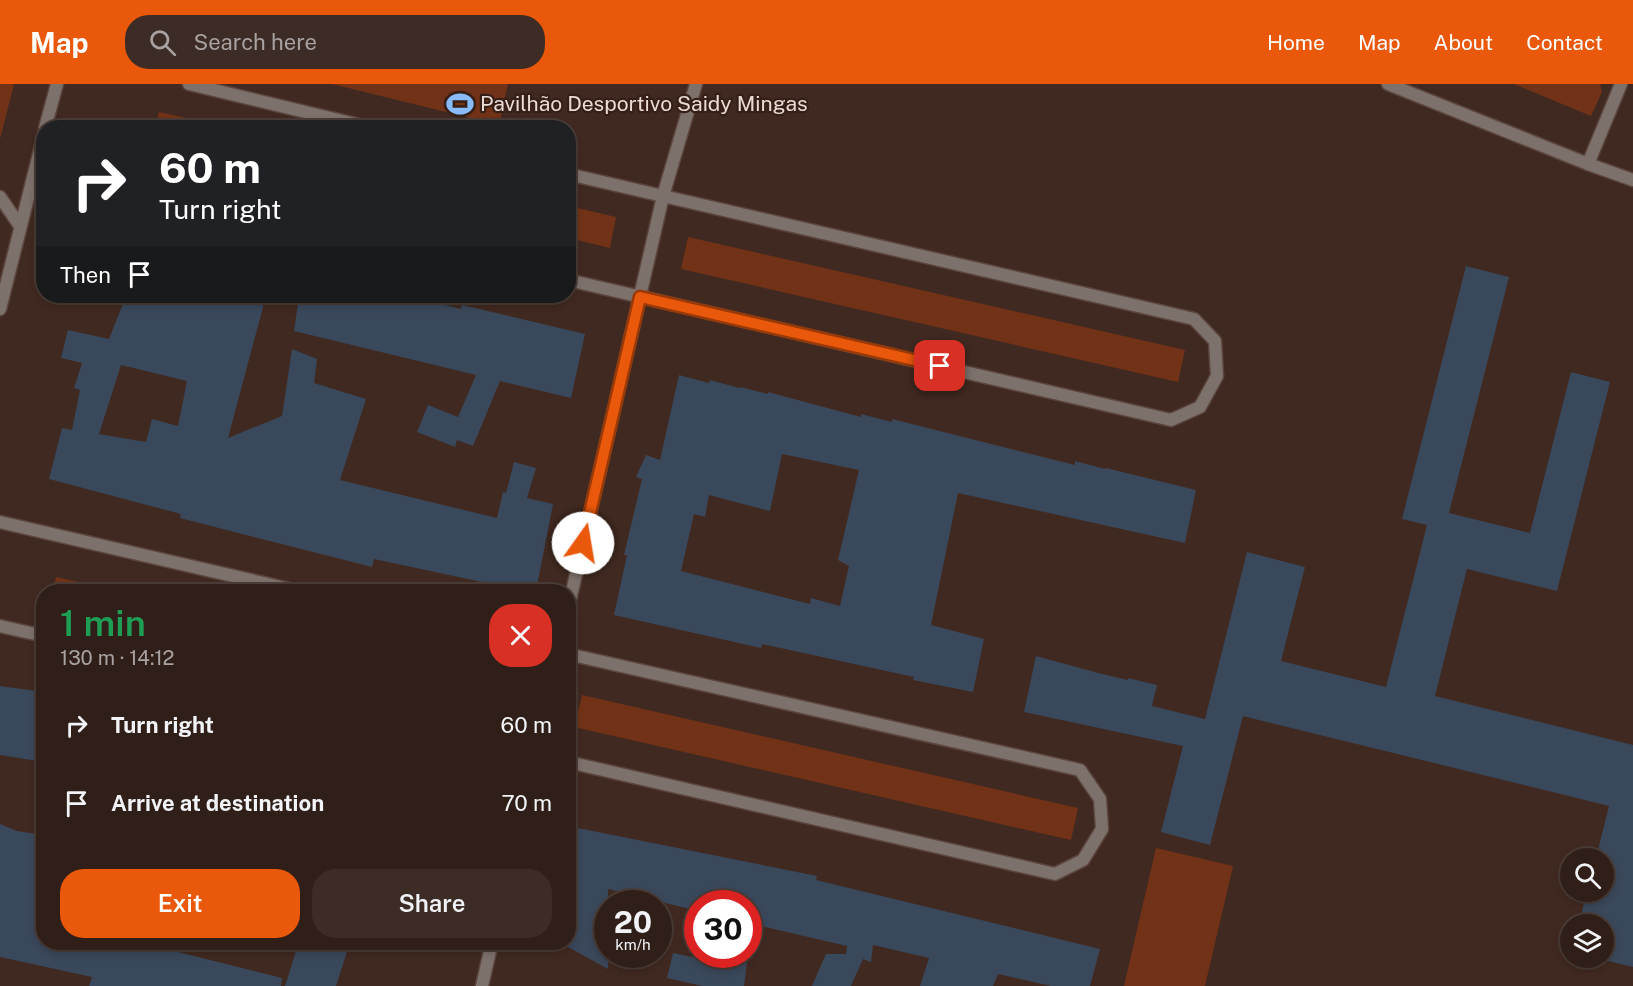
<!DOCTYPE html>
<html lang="en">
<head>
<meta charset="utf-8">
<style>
	body { margin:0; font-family:"Public Sans",sans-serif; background:#3c2c25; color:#f1f3f6; height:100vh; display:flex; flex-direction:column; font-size:22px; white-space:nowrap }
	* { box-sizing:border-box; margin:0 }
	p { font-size:20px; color:#a8a2a2 }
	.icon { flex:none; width:33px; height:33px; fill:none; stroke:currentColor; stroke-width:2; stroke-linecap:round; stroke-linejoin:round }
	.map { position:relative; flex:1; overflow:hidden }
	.side { position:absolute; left:36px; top:500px; width:540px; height:366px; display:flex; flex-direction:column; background:#301f18; border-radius:24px; box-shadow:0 3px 9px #0003,0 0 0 2px #4b3d37 }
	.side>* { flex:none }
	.guide { position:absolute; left:36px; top:36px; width:540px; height:183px; border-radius:24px; box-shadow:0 3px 9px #0003,0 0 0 2px #4b3d37; background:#202124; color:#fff; overflow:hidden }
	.tools { position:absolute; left:1560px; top:764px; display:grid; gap:12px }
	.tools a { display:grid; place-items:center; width:54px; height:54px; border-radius:50%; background:#301f18; box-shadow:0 3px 9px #0003,0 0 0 2px #4b3d37; font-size:30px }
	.speed { position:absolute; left:594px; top:806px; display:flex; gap:12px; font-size:30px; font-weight:700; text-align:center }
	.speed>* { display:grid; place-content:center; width:78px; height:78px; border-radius:50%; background:#301f18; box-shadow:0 3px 9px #0003,0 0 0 2px #4b3d37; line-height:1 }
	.speed small { font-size:15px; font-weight:400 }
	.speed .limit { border:9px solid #d22; background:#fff; color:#111 }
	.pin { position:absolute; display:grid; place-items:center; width:51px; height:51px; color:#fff; margin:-26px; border-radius:12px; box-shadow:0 3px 9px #0006 }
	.me { position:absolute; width:66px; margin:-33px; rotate:13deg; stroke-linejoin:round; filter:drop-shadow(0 0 4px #0008) }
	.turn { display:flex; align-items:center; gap:21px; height:126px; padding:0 24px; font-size:27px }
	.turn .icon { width:78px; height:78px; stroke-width:2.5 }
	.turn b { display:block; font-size:42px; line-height:51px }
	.then { display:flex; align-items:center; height:57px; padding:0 24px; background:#0003; gap:12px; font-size:22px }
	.round { display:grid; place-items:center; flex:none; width:63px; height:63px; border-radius:24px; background:#3c2c25 }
	.headline { display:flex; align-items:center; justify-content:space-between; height:102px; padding:0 24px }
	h1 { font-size:36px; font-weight:600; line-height:45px; color:#1e9e55 }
	.cta { display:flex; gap:12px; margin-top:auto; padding:12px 24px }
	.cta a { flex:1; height:69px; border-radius:24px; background:#ea580c; color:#fff; font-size:24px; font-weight:600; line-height:69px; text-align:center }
	.cta a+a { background:#3c2c25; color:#f1f3f6 }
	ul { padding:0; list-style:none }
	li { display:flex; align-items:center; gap:18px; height:78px; padding:0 24px }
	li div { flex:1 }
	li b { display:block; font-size:22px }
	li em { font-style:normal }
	header { display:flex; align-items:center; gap:36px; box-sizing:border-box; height:84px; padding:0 30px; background:#ea580c; color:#fff }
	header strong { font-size:28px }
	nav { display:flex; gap:33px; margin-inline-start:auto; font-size:21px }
	.search { width:420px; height:54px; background:#3c2c25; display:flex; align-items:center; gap:15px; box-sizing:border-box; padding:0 21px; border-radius:24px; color:#a8a2a2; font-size:22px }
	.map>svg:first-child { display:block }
	.green { fill:#723217 }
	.building { fill:#3a485b; fill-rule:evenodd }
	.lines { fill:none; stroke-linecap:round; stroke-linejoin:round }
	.service-casing { stroke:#5b453d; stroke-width:15 }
	.minor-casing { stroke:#5b453d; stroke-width:15 }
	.service { stroke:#7d716c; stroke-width:12 }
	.minor { stroke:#7d716c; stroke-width:12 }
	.route-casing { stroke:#983908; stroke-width:15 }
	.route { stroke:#ea580c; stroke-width:10 }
	.labels { text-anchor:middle; stroke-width:4.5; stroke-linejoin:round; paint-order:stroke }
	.poi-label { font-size:21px; fill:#eadbd5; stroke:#351f17; text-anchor:start }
</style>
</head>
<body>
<header>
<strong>Map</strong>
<div class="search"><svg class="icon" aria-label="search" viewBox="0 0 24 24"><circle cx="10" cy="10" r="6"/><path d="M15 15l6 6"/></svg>Search here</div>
<nav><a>Home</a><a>Map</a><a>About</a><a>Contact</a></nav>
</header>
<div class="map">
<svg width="1633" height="902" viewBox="0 0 1633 902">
	<rect width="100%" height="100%" fill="#402920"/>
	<g class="green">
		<path d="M0 0H14L0 55Z"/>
		<path d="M332 0H508L499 41Z"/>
		<path d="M1514 0H1600L1602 8 1591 32Z"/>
		<path d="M159 28 228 43H155Z"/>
		<path d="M569 122 616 133 610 164 569 154Z"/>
		<path d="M688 153 1185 266 1178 298 681 185Z"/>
		<path d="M56 493 118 507H53Z"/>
		<path d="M582 611 1078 724 1071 756 574 643Z"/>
		<path d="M1156 764 1233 782 1205 902H1124Z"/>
	</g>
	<g class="building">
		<path d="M1466 182 1509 193 1449 429 1530 449 1571 288 1610 298 1557 507 1467 485 1435 612 1633 661V883L1592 873H1604V840H1579L1587 807H1604V774H1596L1609 722 1243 632 1210 761 1161 748 1183 662 1024 628 1036 572 1098 589 1128 596V594L1157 601 1152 622 1205 635 1247 468 1305 483 1281 577 1386 603 1427 441 1402 435Z"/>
		<path d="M126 212H266L228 354 282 332 292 265 317 275 314 299 366 315 340 396 497 434 503 408 506 409 514 378 536 384 527 414 553 420 536 507H524L374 475 372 483 180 434 181 430 49 395 62 344 72 346 80 306 74 304 82 279 61 274 68 246 109 255ZM121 281 187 297 178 342 152 335 146 358 99 350Z"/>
		<path d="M299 212H408L461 225 462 221 585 250 571 314 500 297 473 362 457 356 455 363 417 348 428 321 458 333 476 291 294 247Z"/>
		<path d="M679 291 709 299 710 296 739 304 740 303 768 310V308L861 333V330L892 338V335L1075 381V377L1105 385 1106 384 1196 406 1185 459 958 409 931 541 984 555 973 608 913 596 914 593 762 560 761 564 614 531 627 471H624L642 395 636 393 646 371 660 376ZM782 370 859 386 838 476 849 482 840 522 811 514 810 520 681 487 694 430 705 433 709 411 770 427Z"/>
		<path d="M0 602 44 608V678L0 671Z"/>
		<path d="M0 740 17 747 44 751V796L40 815H44V858H138L282 894 281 902H89L92 893 0 873Z"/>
		<path d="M568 742 817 792 816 796 1100 865 1090 902H1051L998 890 993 902H920L929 874 873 861 871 878 863 875 851 902H812L826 870H846L847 862 748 839V819H698V827L608 805V885L568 863Z"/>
		<path d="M299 858H350L336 902H285Z"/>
		<path d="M673 869 711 877 712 870H748L744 902H702L667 894Z"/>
	</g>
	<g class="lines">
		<defs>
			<path id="service" d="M1588 80 1621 0"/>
			<g id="minor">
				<path d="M189 0 372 44"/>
				<path d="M1388 0 1588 80 1633 96"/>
				<path d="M45 44 57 0"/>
				<path d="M568 90 1194 235 1215 257 1217 292 1200 323 1171 336 568 196"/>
				<path d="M0 113 20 142"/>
				<path d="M0 225 44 50"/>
				<path d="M0 438 298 507"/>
				<path d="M568 525 663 112 696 0"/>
				<path d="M0 542 44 552"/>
				<path d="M568 570 1080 686 1100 715 1102 745 1083 776 1055 790 568 678"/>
				<path d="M482 902 492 858"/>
			</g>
		</defs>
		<use href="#service" class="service-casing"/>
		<use href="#minor" class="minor-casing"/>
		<use href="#service" class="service"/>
		<use href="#minor" class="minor"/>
	</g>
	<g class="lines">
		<defs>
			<path id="route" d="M583 459 640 213 940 282"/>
		</defs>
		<use href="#route" class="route-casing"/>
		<use href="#route" class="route"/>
	</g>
	<defs>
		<symbol id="stadium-bare" viewBox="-9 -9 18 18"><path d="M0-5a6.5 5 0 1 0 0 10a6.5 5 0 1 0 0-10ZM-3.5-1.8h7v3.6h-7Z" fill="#88bafc" stroke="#351f17" stroke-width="2.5" paint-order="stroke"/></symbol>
	</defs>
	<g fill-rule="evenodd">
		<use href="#stadium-bare" x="441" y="1" width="38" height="38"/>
	</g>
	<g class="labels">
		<g class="poi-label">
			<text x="480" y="27">Pavilhão Desportivo Saidy Mingas</text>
		</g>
	</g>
</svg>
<div class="tools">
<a><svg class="icon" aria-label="search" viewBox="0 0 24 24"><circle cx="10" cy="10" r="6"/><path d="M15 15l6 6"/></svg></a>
<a><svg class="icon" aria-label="layers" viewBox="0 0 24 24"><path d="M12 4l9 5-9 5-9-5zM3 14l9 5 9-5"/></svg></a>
</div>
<div class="speed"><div>20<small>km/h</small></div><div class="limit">30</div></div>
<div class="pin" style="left:940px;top:282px;background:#d93025"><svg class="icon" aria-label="arrive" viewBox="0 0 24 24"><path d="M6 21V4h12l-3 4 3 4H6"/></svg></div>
<svg class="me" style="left:583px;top:459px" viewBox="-20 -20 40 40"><circle r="19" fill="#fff"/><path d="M0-13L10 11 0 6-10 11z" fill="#ea580c"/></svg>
<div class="guide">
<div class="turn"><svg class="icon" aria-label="right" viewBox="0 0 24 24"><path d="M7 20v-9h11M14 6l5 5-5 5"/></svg><div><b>60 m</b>Turn right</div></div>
<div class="then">Then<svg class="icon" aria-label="arrive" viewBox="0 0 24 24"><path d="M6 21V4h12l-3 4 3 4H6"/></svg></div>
</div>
<section class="side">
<div class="headline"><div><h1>1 min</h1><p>130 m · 14:12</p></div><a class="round" style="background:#d93025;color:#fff"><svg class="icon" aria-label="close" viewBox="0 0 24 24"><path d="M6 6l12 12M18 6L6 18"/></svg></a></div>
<ul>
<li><svg class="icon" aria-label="right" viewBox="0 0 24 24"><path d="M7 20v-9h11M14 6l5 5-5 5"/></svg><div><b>Turn right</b></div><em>60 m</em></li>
<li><svg class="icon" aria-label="arrive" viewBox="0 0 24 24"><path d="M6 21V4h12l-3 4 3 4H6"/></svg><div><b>Arrive at destination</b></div><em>70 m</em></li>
</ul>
<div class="cta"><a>Exit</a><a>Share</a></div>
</section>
</div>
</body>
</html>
